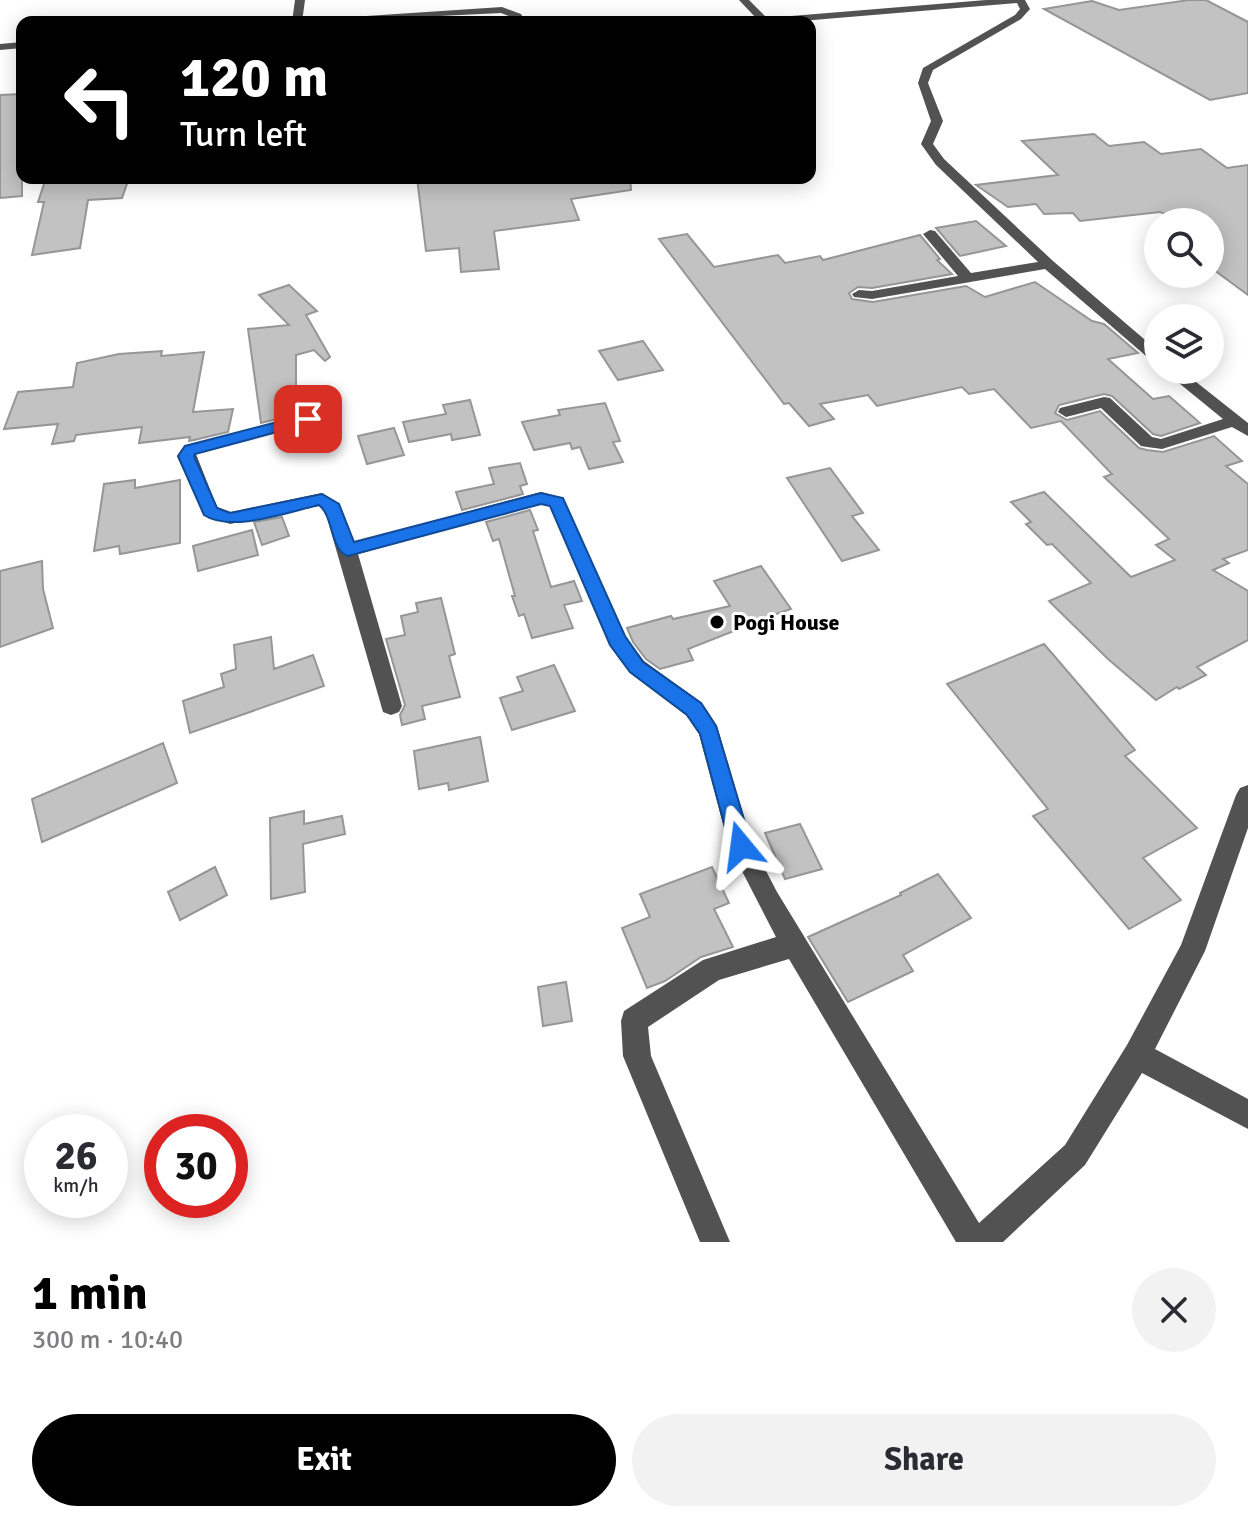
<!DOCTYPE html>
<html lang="en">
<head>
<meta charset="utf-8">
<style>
	body { margin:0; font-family:Signika,sans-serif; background:#f2f2f3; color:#2b2b33; height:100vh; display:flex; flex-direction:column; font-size:30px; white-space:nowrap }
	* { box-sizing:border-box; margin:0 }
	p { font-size:26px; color:#7c7c81 }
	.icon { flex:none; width:44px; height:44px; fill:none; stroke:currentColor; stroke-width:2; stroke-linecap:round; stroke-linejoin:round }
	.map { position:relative; height:1242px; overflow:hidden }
	.side { display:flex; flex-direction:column; background:#fff; flex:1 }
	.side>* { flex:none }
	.hud { position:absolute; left:16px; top:16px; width:800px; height:168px; border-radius:16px; box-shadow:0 4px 20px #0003; background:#000; color:#fff; overflow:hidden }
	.fabs { position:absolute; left:1144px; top:208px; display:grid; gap:16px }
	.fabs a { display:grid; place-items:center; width:80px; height:80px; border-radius:50%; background:#fff; box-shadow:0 4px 20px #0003; font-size:40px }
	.speed { position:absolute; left:24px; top:1114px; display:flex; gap:16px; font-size:40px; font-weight:700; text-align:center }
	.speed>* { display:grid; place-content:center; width:104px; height:104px; border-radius:50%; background:#fff; box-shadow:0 4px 20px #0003; line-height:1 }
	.speed small { font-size:20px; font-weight:400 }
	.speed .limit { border:12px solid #d22; background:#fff; color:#111 }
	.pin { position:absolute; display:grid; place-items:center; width:68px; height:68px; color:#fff; margin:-34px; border-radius:16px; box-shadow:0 4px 12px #0006 }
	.me { position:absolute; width:88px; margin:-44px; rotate:344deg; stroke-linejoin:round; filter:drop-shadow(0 0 6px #0008) }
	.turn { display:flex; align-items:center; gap:28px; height:168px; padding:0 32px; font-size:36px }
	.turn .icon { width:104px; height:104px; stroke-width:2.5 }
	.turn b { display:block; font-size:56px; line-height:68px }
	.round { display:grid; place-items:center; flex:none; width:84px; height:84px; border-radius:42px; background:#f2f2f3 }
	.overview { display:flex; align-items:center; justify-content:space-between; height:136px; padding:0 32px }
	h1 { font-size:48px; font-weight:700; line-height:60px; color:#000 }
	.action { display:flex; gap:16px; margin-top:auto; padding:16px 32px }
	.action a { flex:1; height:92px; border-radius:48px; background:#000; color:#fff; font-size:32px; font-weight:700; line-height:92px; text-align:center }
	.action a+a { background:#f2f2f3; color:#2b2b33 }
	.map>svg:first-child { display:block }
	.building { fill:#c2c2c2; stroke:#969696; stroke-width:2 }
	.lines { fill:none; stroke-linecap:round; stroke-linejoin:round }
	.minor { fill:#525252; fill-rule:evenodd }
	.route { fill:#1a73e8; stroke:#114b97; stroke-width:2 }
	.poi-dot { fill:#000; stroke:#fff; stroke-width:3 }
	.labels { text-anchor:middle; stroke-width:6; stroke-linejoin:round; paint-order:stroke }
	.poi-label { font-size:22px; font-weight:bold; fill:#000; stroke:#fff; text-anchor:start }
</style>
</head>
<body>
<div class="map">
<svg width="1248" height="1242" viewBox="0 0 1248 1242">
	<rect width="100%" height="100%" fill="#fff"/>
	<g class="building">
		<path d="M1189 0H1206L1248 22V93L1210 100 1044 9 1092 1 1119 10Z"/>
		<path d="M22 94V196L0 198V95Z"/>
		<path d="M1094 134 1109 146 1144 142 1161 154 1201 149 1227 168 1248 165V295L1210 267V222H1170L1168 215 1160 212 1080 221 1073 213 1044 214 1036 204 1008 207 976 185 1058 175 1022 141Z"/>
		<path d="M46 178H129L122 198 88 200 80 248 32 255 44 202H38Z"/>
		<path d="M417 178H630L631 190 571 199 579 220 494 231 499 269 461 272 459 248 426 251Z"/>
		<path d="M976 221 1006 246 960 256 936 228Z"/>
		<path d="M687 234 714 267 778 255 785 263 820 256 823 260 920 235 940 259 937 260 952 274 872 288 858 287 849 293 852 299 873 302 966 286 985 297 1035 282 1092 321 1104 324 1138 353 1108 359 1153 399 1169 396 1200 423 1161 436 1153 434 1112 396 1104 394 1059 405 1055 413 1067 420 1100 411 1139 448 1147 450 1163 452 1214 436 1242 461 1226 466 1248 484V550L1223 559 1229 563 1213 570 1248 591V640L1197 667 1206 675 1179 689 1177 687 1156 700 1108 659 1049 601 1091 583 1052 544 1047 545 1026 524 1031 522 1011 502 1044 492 1131 577 1175 560 1156 545 1169 539 1104 477 1112 474 1061 421 1031 428 994 389 969 394 962 387 877 406 868 395 820 404 834 419 809 426 789 403 784 404 659 239Z"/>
		<path d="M289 285 317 311 306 315 330 357 325 361 314 350 296 355V414L261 423 248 329 289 325 259 295Z"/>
		<path d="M643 341 663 370 618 380 599 351Z"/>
		<path d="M162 351 161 356 204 352 193 412 233 409 228 432 194 440 189 441 190 437 139 443 142 427 76 435 74 441 52 444 58 424 4 429 18 392 73 387 77 363 119 354Z"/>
		<path d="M470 400 480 435 452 440 451 434 409 442 403 422 446 414 443 405Z"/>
		<path d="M605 403 620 441 613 442 623 462 589 469 580 447 572 449 570 443 534 450 522 422 560 415 558 410Z"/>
		<path d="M394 428 404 455 367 464 358 436Z"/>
		<path d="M520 463 527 484 520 486 523 494 462 510 456 492 494 484 489 468Z"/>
		<path d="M830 468 863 513 852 516 879 550 842 561 787 478Z"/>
		<path d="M135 480V488L180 480V543L120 554 119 546 94 551 104 484Z"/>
		<path d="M530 510 538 530 533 531 551 587 574 581 582 601 564 605 573 628 532 638 524 614 519 616 512 596H515L499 539 493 541 486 522Z"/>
		<path d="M282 517 289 536 262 545 254 522Z"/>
		<path d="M252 530 258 555 198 571 193 546Z"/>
		<path d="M42 561 43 589 53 628 0 647V571Z"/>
		<path d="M761 566 791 609 738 627 739 629 688 649 693 660 660 669 646 659 633 642 627 628 671 616 673 619 730 606 714 581Z"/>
		<path d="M441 598 455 654 449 656 460 697 422 706 425 719 402 725 400 715 405 705 386 639 405 635 401 616 418 612 416 603Z"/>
		<path d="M271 637 274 669 313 655 324 686 190 733 183 701 224 687 221 674 236 669 234 645Z"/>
		<path d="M1044 644 1135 750 1125 756 1197 828 1143 858 1181 900 1129 929 1033 816 1048 809 947 684Z"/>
		<path d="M554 665 575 711 512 730 500 698 523 691 517 677Z"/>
		<path d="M480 737 488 781 449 790 448 783 419 789 414 751Z"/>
		<path d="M163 743 177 783 42 842 32 799Z"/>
		<path d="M304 811V824L342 816 345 834 303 844 305 892 271 899 270 818Z"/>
		<path d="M800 824 822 869 785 879 765 833Z"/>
		<path d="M215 867 227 895 180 920 168 892Z"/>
		<path d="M712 867 729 903 714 909 733 947 701 957 665 981 647 988 622 928 650 917 640 894Z"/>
		<path d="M938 874 971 918 903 955 913 971 848 1002 808 937 901 895 900 893Z"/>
		<path d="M566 982 572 1021 543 1026 538 987Z"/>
	</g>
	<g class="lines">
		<g class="minor">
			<path d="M295 0H305L302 22H292Z"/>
			<path d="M739 0H749L767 18 986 0H1025L1030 9 1021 19 933 70 928 83 943 121 933 144 944 159 1053 261 1158 351V364L1153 362 1045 269 872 299 854 297 852 294 859 290 872 291 958 276 923 234 930 230 935 231 971 273 1038 262 936 165 921 144 931 121 918 83 923 68 1015 15 1020 9 1017 3 789 22H749L757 19Z"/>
			<path d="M502 7 521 14 526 22H516L514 18 501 13 316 22 321 19Z"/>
			<path d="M22 42V48L0 50V44Z"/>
			<path d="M1163 370H1181L1248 423V436L1232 427 1162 449 1147 447 1141 446 1101 408 1066 417 1058 412 1060 408 1104 397 1110 398 1152 437 1161 439 1223 419Z"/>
			<path d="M308 414 314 415 316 419 314 423 196 454 217 507 231 512 322 493 339 504 354 542 541 492 563 498 625 636 644 661 702 703 717 726 752 844 777 892 979 1223 1065 1145 1127 1045 1181 945 1236 795 1240 788 1248 785V828L1205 951 1155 1049 1248 1099V1129L1142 1073 1085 1165 1003 1242H956L789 959 719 980 648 1027 651 1056 730 1242H700L623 1056 621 1021 624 1011 703 960 776 937 729 846 699 734 686 715 630 673 610 646 550 506 541 504 358 554 402 706 399 712 391 715 383 712 325 511 319 506 230 524 204 515 177 456 184 446Z"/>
		</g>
	</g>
	<path class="route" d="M308 414 316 419 314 422 195 454 194 456 217 508 230 513 322 494 339 504 354 542 541 493 563 498 625 636 643 662 701 703 716 726 752 846 749 853 741 856 733 853 730 846 700 734 687 715 630 672 610 645 550 506 541 504 348 556C330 550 334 517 319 505 288 512 231 533 204 515L178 456 185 446Z"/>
	<circle class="poi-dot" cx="717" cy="622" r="8"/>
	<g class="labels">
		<g class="poi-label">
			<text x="733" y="630">Pogi House</text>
		</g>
	</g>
</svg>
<div class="fabs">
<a><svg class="icon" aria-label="search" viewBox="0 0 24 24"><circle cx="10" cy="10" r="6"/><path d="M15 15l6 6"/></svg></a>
<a><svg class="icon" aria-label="layers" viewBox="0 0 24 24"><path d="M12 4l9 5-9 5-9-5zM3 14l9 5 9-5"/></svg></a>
</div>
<div class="speed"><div>26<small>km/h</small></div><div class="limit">30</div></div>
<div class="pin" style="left:308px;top:419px;background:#d93025"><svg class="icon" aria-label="arrive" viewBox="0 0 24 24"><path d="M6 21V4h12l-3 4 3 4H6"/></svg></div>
<svg class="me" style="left:741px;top:846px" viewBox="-20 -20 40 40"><path d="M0-17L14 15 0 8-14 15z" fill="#1a73e8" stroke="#fff" stroke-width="4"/></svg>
<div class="hud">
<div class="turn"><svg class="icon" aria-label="left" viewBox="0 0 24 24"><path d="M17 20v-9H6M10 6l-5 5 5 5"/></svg><div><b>120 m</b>Turn left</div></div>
</div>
</div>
<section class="side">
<div class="overview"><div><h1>1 min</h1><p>300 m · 10:40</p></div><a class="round"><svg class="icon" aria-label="close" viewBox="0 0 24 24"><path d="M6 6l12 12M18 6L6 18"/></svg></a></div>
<div class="action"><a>Exit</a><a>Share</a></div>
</section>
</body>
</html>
